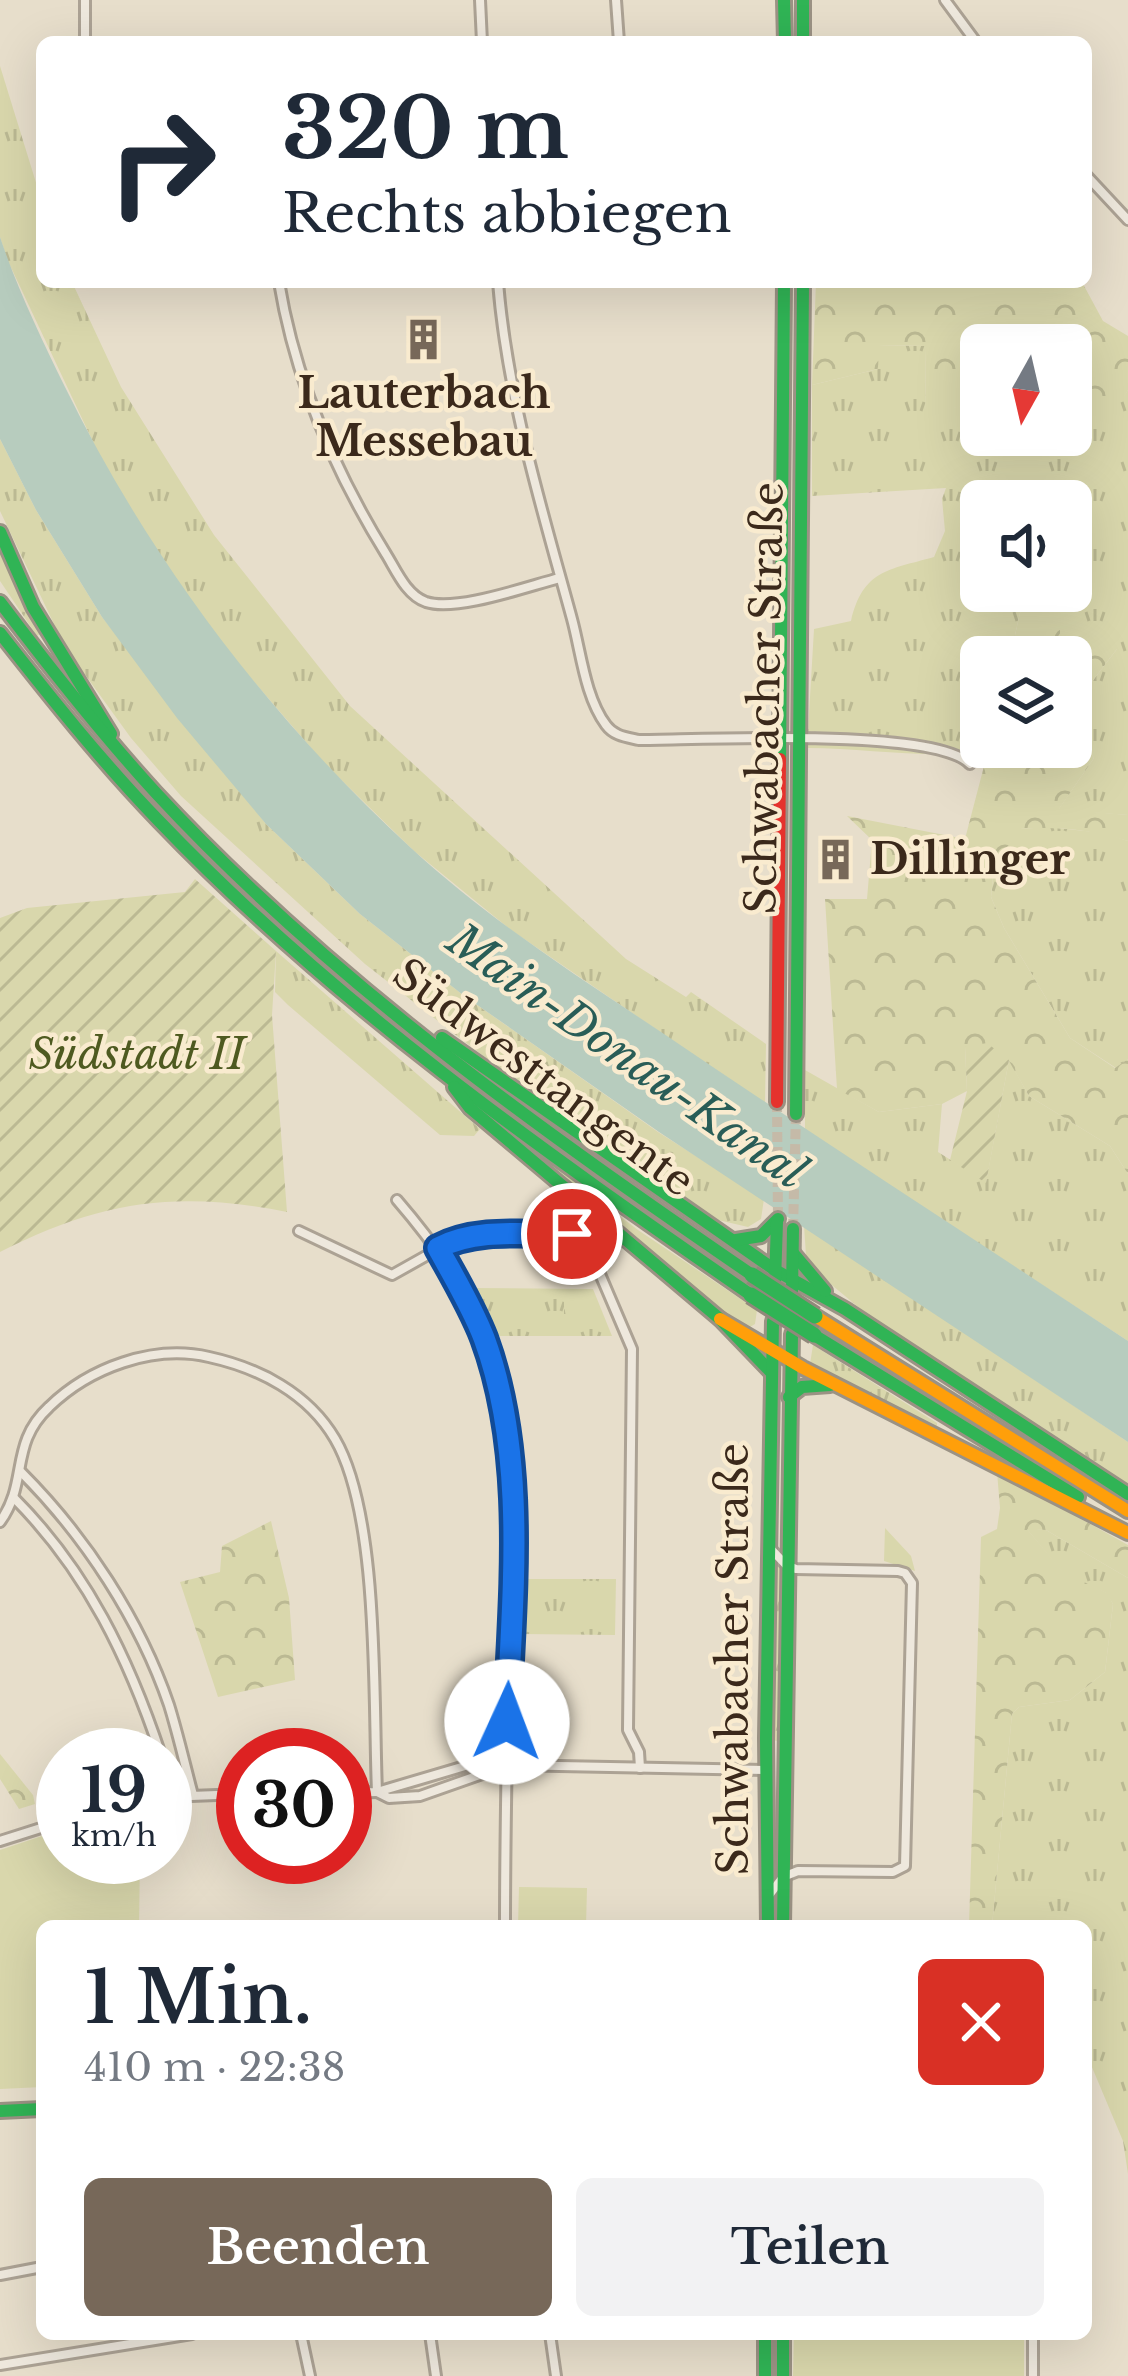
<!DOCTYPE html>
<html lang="de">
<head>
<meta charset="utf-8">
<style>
	body { margin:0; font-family:"Libre Baskerville",serif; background:#f2f2f3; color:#1f2937; height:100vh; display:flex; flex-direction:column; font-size:45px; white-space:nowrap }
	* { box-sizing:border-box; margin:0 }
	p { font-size:39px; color:#747a83 }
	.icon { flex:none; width:66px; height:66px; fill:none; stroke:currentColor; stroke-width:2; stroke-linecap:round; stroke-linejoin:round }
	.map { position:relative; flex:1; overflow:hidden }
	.panel { position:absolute; left:36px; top:1920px; width:1056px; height:420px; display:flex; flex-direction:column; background:#fff; border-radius:18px; box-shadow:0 12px 48px #0002 }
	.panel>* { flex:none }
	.banner { position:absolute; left:36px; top:36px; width:1056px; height:252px; border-radius:18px; box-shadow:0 12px 48px #0002; background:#fff; color:#1f2937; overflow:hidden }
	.needle { width:78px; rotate:188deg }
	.tools { position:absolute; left:960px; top:324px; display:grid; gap:24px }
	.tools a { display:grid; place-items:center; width:132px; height:132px; border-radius:18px; background:#fff; box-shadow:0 12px 48px #0002; font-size:60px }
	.speed { position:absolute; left:36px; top:1728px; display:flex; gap:24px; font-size:60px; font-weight:700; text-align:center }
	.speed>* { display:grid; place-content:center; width:156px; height:156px; border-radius:50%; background:#fff; box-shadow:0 12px 48px #0002; line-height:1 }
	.speed small { font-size:30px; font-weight:400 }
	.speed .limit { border:18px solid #d22; background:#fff; color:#111 }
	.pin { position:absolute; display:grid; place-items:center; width:102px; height:102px; color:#fff; margin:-51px; border:6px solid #fff; border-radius:50%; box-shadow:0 3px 12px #0007 }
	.me { position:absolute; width:132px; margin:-66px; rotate:2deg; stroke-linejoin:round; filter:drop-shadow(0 0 9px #0008) }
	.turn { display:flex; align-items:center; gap:42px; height:252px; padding:0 48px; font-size:54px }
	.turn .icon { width:156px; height:156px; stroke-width:2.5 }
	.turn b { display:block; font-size:84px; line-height:102px }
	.round { display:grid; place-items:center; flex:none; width:126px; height:126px; border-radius:18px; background:#f2f2f3 }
	.overview { display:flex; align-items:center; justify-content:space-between; height:204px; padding:0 48px }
	h1 { font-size:72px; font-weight:600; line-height:90px }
	.action { display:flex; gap:24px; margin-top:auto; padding:24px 48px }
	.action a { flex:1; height:138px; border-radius:18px; background:#776859; color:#fff; font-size:48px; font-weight:600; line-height:138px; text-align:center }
	.action a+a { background:#f2f2f3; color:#1f2937 }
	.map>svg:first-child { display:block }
	.grass { fill:url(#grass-tufts) }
	.forest { fill:url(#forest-crowns) }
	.garden { fill:url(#garden-furrows) }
	.pitch { fill:#d9d7ac }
	.water { fill:#b7ccbe }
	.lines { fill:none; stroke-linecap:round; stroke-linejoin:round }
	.secondary-tunnel { stroke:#c5baa8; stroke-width:10; stroke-dasharray:10 5; stroke-linecap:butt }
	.street-casing { stroke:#aca294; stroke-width:14 }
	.fast-casing { stroke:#9b9284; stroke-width:18 }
	.slow-casing { stroke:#9b9284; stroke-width:18 }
	.jam-casing { stroke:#9b9284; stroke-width:18 }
	.street { stroke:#eee8dd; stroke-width:8 }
	.fast { stroke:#30b455; stroke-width:12 }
	.slow { stroke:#ff9f0a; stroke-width:12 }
	.jam { stroke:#e5322d; stroke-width:12 }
	.fast-bridge-casing { stroke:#91887b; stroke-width:21; stroke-linecap:butt }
	.fast-bridge { stroke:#30b455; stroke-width:15 }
	.route-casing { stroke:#114b97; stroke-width:30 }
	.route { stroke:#1a73e8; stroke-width:21 }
	.labels { text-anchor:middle; stroke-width:9; stroke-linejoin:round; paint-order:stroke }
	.poi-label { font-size:42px; font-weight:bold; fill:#3b291b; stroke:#f9ebcf }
	.street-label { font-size:42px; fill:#3b291b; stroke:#f9ebcf }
	.park-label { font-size:42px; font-style:italic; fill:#4e5a20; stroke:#f9ebcf }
	.water-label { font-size:45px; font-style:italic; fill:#295d57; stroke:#f9ebcf }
</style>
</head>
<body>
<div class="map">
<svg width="1128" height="2376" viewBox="0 0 1128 2376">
	<defs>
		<pattern id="grass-tufts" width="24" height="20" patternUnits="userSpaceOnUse" patternTransform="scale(3)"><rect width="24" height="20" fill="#d9d7ac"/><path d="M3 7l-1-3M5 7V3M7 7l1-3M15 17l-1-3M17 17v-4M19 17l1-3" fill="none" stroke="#bbb993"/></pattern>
		<pattern id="forest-crowns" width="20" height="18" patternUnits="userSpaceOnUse" patternTransform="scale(3)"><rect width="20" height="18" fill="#d9d7ac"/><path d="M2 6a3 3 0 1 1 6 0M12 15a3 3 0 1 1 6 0" fill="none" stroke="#bbb993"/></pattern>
		<pattern id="garden-furrows" width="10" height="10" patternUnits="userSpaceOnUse" patternTransform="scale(3)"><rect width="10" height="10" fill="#d9d7ac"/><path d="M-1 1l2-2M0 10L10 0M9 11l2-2" fill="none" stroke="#bbb993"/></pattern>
	</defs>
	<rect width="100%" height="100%" fill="#e7decb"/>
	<g class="grass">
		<path d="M0 66 42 202V282H72L121 387 214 535 350 706 626 959 686 997 691 992 766 1044 765 1104 511 930 414 851 324 763 236 661 165 565 102 461 7 259 0 237Z"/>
		<path d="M878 345 925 346 926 412 981 403V435H1071V402H1120L1128 390V815L1058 810 1094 758 1079 734 1071 709 1117 649 1075 660 1071 666V657H1060V591H1071V501H1051L1049 493 1046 501H981V591H1025L1010 657H981V747H989L988 751C929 760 867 748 807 748L814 629 851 621C863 570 888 570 934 557L945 531 942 499 946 488 812 496V385L878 369Z"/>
		<path d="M0 439 36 510 102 617 266 824 360 914 463 995 658 1132 764 1199 761 1219 748 1227 718 1220 520 1084 452 1032 365 964 181 796 131 738 65 647 0 511Z"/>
		<path d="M0 543 42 632 37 636 0 581Z"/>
		<path d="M1048 827 1104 833 1128 841V1059L1116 1068 1070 1038 1004 928 991 897 994 866 1019 829Z"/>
		<path d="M276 951 480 1129 474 1136 440 1135 288 1005 275 992Z"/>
		<path d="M1009 1060 1029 1096 1110 1146 1128 1174V1341L805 1130V1070L879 1112 942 1104 938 1152 986 1182Z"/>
		<path d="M510 1132 638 1230 757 1310 755 1324 750 1327 733 1320Z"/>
		<path d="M804 1225 1128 1442V1487L864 1312 820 1275 806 1256Z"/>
		<path d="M473 1288 593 1289 612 1336H494Z"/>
		<path d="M813 1345 937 1423V1426L810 1364Z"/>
		<path d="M885 1528 911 1556 915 1571 884 1561Z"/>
		<path d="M1026 1528 1046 1530 1128 1578V2174L1123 2141 1086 2053V1926H992L1012 1714 1019 1707 1070 1700 1105 1672 1113 1604 1106 1593 1063 1573Z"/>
		<path d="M773 1559 780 1568 778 1741 771 1740Z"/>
		<path d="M520 1579H616L615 1635 520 1634Z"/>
	</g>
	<g class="forest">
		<path d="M816 282H1082L1103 321 1128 336V390L1121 402H1071V345H981V403L926 413 925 346 879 345 878 369 812 385Z"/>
		<path d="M1025 591H1060V657H1010Z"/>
		<path d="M1105 634 1117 649 1071 709V666Z"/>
		<path d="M1071 714 1094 758 1059 809 1128 815V841C1093 830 1056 826 1020 829L994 866 991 897 1004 928 1070 1038 1115 1068 1128 1059V1174L1110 1146 1029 1096 1009 1061 965 1047 967 1091 942 1104 879 1112 837 1089 825 899H867L872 840 847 816 965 839 989 747H1071Z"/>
		<path d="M572 1290 583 1294V1324L564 1323V1300Z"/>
		<path d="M997 1472 1128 1545V1578L1046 1530 1027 1529 1063 1572 1107 1593 1113 1604 1105 1672 1070 1700 1019 1707 1012 1714 992 1926H969L981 1537 997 1529 1000 1508Z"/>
		<path d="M271 1521 289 1598 295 1680 218 1697 180 1582 220 1572 222 1546Z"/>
		<path d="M0 1754 33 1795 35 1804 19 1809 0 1779Z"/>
	</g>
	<g class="garden">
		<path d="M195 879 276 951 272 1015 287 1212C176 1190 100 1201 0 1252V918L27 908 185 892Z"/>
		<path d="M987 1043 1009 1060 986 1183 950 1160 967 1091 965 1047Z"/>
	</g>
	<g class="pitch">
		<path d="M63 1829V1857H140L139 1926H42V2087L0 2089V1850Z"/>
		<path d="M519 1887 587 1888 586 1926H518Z"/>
		<path d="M794 2334H1024V2376H793Z"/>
	</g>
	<path class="water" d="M0 237C17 288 41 338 65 387 151 562 268 716 411 848 489 920 579 977 667 1036 819 1139 974 1239 1128 1341V1442L659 1132 463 995 360 914 266 824 177 718 102 617 36 510 0 439Z"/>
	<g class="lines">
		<g class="secondary-tunnel">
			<path d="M777 1102 778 1219"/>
			<path d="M793 1229 796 1114"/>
		</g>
		<defs>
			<g id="street">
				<path d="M85 0V42"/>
				<path d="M480 0 482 42"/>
				<path d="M616 0 619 42"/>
				<path d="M945 0 976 42"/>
				<path d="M1086 175 1128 220"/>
				<path d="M279 282C295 379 334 470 386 554 396 570 406 595 426 602 457 612 528 586 560 578"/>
				<path d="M498 282C507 396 542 509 572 619 581 652 585 697 606 725 614 736 626 737 639 740 698 740 934 727 970 764"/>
				<path d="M397 1200C434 1243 465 1286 485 1340 519 1435 512 1541 509 1641 507 1736 505 1831 505 1926"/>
				<path d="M299 1231 392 1275 456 1239 572 1234 589 1236 597 1245 600 1274 632 1349 628 1730 639 1752 640 1768"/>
				<path d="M21 1472C85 1536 140 1620 169 1705 178 1734 185 1765 193 1795"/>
				<path d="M14 1498C87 1571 129 1659 161 1755"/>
				<path d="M0 1522C29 1482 9 1444 49 1407 89 1368 153 1344 209 1357 259 1368 308 1393 335 1439 380 1516 373 1700 377 1792"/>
				<path d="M165 1771 169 1797"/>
				<path d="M377 1792 389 1798 420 1796 505 1766"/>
				<path d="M345 1793 377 1792 482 1761 506 1765 767 1770"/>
				<path d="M165 1797 243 1794"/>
				<path d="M0 1841 63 1821"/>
				<path d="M770 1894 783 1877 798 1871 893 1872 905 1866 912 1583 905 1573 898 1571 796 1569 786 1565 771 1549"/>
				<path d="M0 2275 42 2267"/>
				<path d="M301 2334 310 2376"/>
				<path d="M430 2334 436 2376"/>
				<path d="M550 2334 556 2376"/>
				<path d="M0 2365 192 2334"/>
				<path d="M1033 2376V2334"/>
			</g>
			<g id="fast">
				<path d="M784 0 785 42"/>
				<path d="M803 0V42"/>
				<path d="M0 532 33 607 111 734"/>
				<path d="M0 602C50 668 100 732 156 793 330 981 542 1131 752 1275"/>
				<path d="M0 633C51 698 102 762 159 821 334 1004 544 1152 751 1295"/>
				<path d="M780 759 784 282"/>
				<path d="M442 1038 775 1270 845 1309 1128 1494"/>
				<path d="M454 1087 470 1108 720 1319 770 1371"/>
				<path d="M796 1114 803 282"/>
				<path d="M736 1240 761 1236 778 1219"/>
				<path d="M793 1253 825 1291"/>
				<path d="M775 1282 777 1222"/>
				<path d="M792 1291 793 1229"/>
				<path d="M814 1335 1078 1497"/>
				<path d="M789 1397 802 1387 830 1385"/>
				<path d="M768 1926 766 1738 773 1321"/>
				<path d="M783 1926 792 1334"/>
				<path d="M0 2111 42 2109"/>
				<path d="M765 2334V2376"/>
				<path d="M783 2334V2376"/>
			</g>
			<g id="slow">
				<path d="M815 1316 1128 1511"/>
				<path d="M720 1319 803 1368 1128 1533"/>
			</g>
			<path id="jam" d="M777 1102 780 759"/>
		</defs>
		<use href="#street" class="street-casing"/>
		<use href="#fast" class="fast-casing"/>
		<use href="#slow" class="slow-casing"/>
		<use href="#jam" class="jam-casing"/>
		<use href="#street" class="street"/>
		<use href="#fast" class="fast"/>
		<use href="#slow" class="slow"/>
		<use href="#jam" class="jam"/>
		<defs>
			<g id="fast-bridge">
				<path d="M752 1275 815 1316"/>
				<path d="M751 1295 814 1335"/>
			</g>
		</defs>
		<use href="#fast-bridge" class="fast-bridge-casing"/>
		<use href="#fast-bridge" class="fast-bridge"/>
	</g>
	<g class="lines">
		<defs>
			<path id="route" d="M507 1722C512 1598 528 1457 484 1338 472 1307 454 1277 438 1248 477 1227 529 1235 572 1234"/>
		</defs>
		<use href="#route" class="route-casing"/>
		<use href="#route" class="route"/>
	</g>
	<defs>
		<symbol id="building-bare" viewBox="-9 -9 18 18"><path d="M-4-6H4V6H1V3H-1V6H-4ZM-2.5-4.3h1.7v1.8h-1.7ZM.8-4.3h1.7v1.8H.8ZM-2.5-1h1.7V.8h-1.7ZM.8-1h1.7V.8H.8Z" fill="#776859" stroke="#f9ebcf" stroke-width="2.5" paint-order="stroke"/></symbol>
	</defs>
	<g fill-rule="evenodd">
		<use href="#building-bare" x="394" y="310" width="59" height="59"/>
		<use href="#building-bare" x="806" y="830" width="59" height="59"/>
	</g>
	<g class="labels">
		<g class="poi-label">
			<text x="424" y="408">Lauterbach<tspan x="424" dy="48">Messebau</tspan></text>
			<text x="870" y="874" text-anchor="start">Dillinger</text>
		</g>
		<g class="street-label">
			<text transform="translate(764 698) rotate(-89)" y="15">Schwabacher Straße</text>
			<text transform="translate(544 1077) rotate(37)" y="15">Südwesttangente</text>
			<text transform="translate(733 1659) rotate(-90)" y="15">Schwabacher Straße</text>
		</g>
		<g class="park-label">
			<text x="137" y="1069">Südstadt II</text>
		</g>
		<g class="water-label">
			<text transform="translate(627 1056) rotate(35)" y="16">Main-Donau-Kanal</text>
		</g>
	</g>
</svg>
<div class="tools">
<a><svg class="needle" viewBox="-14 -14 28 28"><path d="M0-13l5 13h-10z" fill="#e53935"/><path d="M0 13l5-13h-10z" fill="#747a83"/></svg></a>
<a><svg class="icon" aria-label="sound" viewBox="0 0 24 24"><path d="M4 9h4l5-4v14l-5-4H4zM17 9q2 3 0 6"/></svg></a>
<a><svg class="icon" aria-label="layers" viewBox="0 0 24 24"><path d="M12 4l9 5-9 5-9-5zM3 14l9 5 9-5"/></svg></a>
</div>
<div class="speed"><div>19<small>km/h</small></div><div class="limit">30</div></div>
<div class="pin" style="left:572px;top:1234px;background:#d93025"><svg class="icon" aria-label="arrive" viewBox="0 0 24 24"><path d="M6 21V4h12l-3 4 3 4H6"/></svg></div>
<svg class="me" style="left:507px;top:1722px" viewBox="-20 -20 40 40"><circle r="19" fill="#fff"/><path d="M0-13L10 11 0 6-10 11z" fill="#1a73e8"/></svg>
<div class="banner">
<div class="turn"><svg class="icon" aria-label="right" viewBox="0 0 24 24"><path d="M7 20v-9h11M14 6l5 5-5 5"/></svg><div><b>320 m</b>Rechts abbiegen</div></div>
</div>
<section class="panel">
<div class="overview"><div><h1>1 Min.</h1><p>410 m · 22:38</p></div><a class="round" style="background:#d93025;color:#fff"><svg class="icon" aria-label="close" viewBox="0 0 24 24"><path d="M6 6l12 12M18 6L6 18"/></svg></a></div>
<div class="action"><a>Beenden</a><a>Teilen</a></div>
</section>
</div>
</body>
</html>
